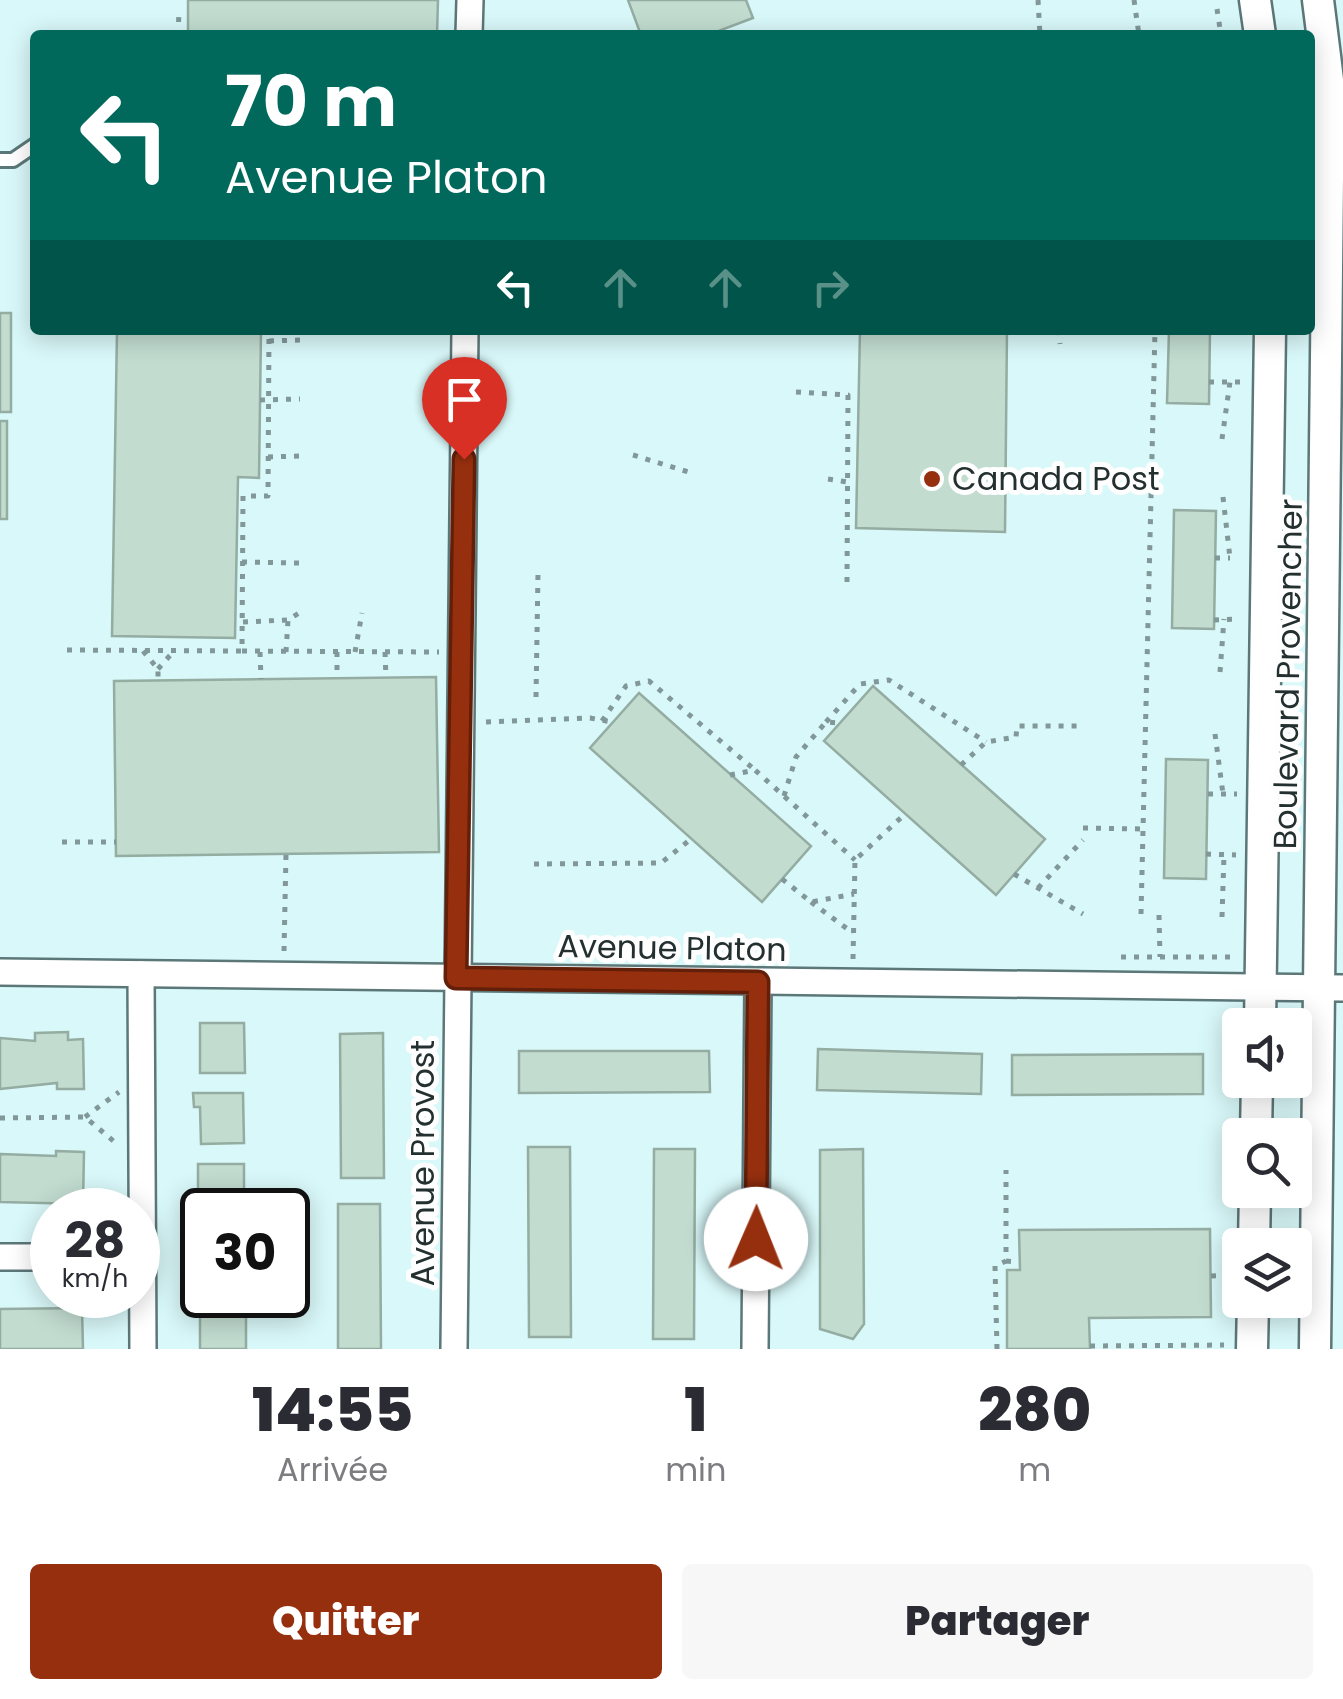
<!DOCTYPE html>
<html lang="fr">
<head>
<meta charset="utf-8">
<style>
	body { margin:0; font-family:Poppins,sans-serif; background:#f7f7f7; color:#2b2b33; height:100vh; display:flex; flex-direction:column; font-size:38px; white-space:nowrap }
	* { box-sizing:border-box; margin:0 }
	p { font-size:32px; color:#7c7c81 }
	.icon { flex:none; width:55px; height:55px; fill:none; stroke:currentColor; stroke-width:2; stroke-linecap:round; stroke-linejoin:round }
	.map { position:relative; height:1349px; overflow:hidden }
	.details { display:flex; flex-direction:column; background:#fff; flex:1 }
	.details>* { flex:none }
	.guide { position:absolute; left:30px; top:30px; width:1285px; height:305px; border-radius:10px; box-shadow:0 5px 25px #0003; background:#00695c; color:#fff; overflow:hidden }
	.tools { position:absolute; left:1222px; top:1008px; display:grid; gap:20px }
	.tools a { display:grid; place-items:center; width:90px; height:90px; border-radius:10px; background:#fff; box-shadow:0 5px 25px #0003; font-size:50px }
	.speed { position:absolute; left:30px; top:1188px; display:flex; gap:20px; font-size:50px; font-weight:700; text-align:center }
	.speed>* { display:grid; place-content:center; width:130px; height:130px; border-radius:50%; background:#fff; box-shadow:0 5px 25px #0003; line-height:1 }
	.speed small { font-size:25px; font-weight:400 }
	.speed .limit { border:5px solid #111; border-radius:15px; background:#fff; color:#111 }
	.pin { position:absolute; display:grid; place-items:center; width:85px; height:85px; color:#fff; margin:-102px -42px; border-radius:50% 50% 50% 0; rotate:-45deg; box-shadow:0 0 10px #0007 }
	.pin .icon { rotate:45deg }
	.me { position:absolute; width:110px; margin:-55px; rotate:1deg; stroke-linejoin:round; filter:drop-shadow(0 0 8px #0008) }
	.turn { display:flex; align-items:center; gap:35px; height:210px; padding:0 30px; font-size:45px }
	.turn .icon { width:130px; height:130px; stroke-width:2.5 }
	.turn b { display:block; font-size:70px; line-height:85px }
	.lanes { display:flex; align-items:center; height:95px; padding:0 30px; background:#0003; justify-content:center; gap:50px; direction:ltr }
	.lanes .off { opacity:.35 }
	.eta { display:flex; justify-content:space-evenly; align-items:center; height:170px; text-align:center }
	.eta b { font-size:60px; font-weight:800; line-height:70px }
	.primary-button { display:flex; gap:20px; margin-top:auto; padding:20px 30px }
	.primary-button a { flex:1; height:115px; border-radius:10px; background:#962f0e; color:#fff; font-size:40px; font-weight:800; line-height:115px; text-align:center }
	.primary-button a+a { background:#f7f7f7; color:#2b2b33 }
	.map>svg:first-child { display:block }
	.building { fill:#c2dcd0; stroke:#94aca1; stroke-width:2.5 }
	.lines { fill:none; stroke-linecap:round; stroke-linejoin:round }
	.service-casing { stroke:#5c7778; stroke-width:18 }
	.minor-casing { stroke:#5c7778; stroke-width:30 }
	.tertiary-casing { stroke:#5c7778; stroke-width:35 }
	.path { stroke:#819798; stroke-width:5; stroke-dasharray:5 8; stroke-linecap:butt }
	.service { stroke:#fff; stroke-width:12 }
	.minor { stroke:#fff; stroke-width:25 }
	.tertiary { stroke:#fff; stroke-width:30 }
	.route-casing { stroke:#621f09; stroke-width:25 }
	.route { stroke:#962f0e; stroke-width:18 }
	.poi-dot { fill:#962f0e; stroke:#fefefe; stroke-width:4 }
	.labels { text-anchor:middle; stroke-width:10; stroke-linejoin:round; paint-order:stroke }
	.poi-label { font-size:32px; fill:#243030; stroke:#fefefe; text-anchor:start }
	.street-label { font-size:32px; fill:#243030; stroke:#fefefe }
</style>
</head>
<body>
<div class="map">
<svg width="1343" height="1349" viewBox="0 0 1343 1349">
	<rect width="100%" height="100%" fill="#d9f8f9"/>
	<g class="building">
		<path d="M188 0H438L437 35H188Z"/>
		<path d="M628 0H746L753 18 708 35H641Z"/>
		<rect x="0" y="313" width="11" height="99"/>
		<path d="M117 330H261L259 478 238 477 235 638 112 636Z"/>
		<path d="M597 330H762V332Z"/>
		<path d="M860 330H1007L1005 532 856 528Z"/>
		<path d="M1169 330H1210L1209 404 1167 403Z"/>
		<rect x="0" y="421" width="7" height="98"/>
		<path d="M1174 510 1216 511 1214 629 1172 628Z"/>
		<path d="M436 677 439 852 116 856 114 681Z"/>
		<path d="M873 686 1045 839 996 895 824 741Z"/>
		<path d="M639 693 811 846 762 902 590 748Z"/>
		<path d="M1166 759 1208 760 1206 879 1164 878Z"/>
		<path d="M200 1023H244L245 1073H200Z"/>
		<path d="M68 1032V1040L83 1039 84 1089H57V1083L0 1089V1038L35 1041V1033Z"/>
		<path d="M383 1033 384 1178H341L340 1034Z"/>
		<path d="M818 1049 982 1054 981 1094 817 1090Z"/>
		<path d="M519 1051H709L710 1092 519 1093Z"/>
		<path d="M1203 1054V1094L1012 1095V1055Z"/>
		<path d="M193 1093H243L244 1143 201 1144 200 1107H194Z"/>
		<path d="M528 1147H570L571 1337H529Z"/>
		<path d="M654 1149H695L694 1339H653Z"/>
		<path d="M863 1149 864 1324 853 1339 820 1329V1150Z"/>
		<path d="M56 1151 84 1152 83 1204 0 1202V1154L56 1156Z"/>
		<path d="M198 1164H244V1210H202V1215H198Z"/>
		<path d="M338 1204H380L381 1349H338Z"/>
		<path d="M1210 1229 1211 1317 1089 1318 1090 1349H1007V1270H1020L1019 1230Z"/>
		<path d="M246 1306V1349H200V1307Z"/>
		<path d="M82 1308 83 1349H0V1309Z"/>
	</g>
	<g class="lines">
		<defs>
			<path id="service" d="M0 160H13L35 145"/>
			<g id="minor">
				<path d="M469 35 470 0"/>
				<path d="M0 972 1343 988"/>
				<path d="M141 974 143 1349"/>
				<path d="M0 1257H52"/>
				<path d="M454 1349 465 330"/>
				<path d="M755 1349 758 982"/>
			</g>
			<g id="tertiary">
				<path d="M1255 0 1260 35"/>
				<path d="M1260 1025 1270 330"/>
				<path d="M1256 1135 1257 1080"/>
				<path d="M1254 1245 1255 1190"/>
				<path d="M1252 1349 1253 1300"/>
				<path d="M1315 1349 1329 88 1318 0"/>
			</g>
		</defs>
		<use href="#service" class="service-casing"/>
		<use href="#minor" class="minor-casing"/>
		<use href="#tertiary" class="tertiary-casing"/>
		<g class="path">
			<path d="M1038 0 1040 35"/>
			<path d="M1134 0 1139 35"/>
			<path d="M1217 9 1221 35"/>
			<path d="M178 35 179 12"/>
			<path d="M1059 330 1060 344"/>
			<path d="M269 341 300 340"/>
			<path d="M1209 382H1242"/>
			<path d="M796 392 848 395 847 583"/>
			<path d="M260 400 300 399"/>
			<path d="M1222 439 1230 382"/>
			<path d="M633 455 695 474"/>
			<path d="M268 457 299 456"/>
			<path d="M828 479 848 482"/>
			<path d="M1223 497 1230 558"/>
			<path d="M1215 558H1230"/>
			<path d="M242 562 299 563"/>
			<path d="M1214 620 1239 619"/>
			<path d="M243 622 288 620 299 613"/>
			<path d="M67 650 242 651 243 496H268L269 330"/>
			<path d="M143 651 158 669V681"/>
			<path d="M242 651 439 652"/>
			<path d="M260 652 261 679"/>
			<path d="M286 652 288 620"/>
			<path d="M337 652V678"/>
			<path d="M355 652 362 613"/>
			<path d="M385 652 386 678"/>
			<path d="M158 669 173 652"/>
			<path d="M1220 672 1224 619"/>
			<path d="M536 697 538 573"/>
			<path d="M602 721 626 686 649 681 755 770"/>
			<path d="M486 722 590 718 612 722"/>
			<path d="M826 722 860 684 889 680 986 742"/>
			<path d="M1215 734 1223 794"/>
			<path d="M961 765 986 742 1016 737 1017 726H1083"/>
			<path d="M730 775 755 770 855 860"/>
			<path d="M1208 794H1237"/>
			<path d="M784 796 796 757 826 722 840 723"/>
			<path d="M1083 828 1143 829"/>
			<path d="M62 842H116"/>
			<path d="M1206 854 1236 855"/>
			<path d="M534 864 661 863 691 839"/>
			<path d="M1014 874 1083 914"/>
			<path d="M782 879 811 902 854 894"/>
			<path d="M1038 888 1083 840"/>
			<path d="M811 902 853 933"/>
			<path d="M1141 914 1155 330"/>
			<path d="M1159 915 1160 957"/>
			<path d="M1222 917 1224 855"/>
			<path d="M284 951 286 854"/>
			<path d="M1121 957H1235"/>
			<path d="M853 959 855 860 905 814"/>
			<path d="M85 1117 119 1092"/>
			<path d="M0 1118 85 1117 117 1144"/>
			<path d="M1006 1261 1019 1262"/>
			<path d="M1211 1276 1233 1275"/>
			<path d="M1229 1276V1259"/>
			<path d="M1090 1346 1224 1345"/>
			<path d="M997 1349 995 1266 1006 1261V1170"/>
		</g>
		<use href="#service" class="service"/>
		<use href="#minor" class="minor"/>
		<use href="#tertiary" class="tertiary"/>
	</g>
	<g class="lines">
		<defs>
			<path id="route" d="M464 459 456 978 758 982 756 1239"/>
		</defs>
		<use href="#route" class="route-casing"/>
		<use href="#route" class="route"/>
	</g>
	<circle class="poi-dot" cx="932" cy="479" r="10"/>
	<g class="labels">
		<g class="poi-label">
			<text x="952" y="490">Canada Post</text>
		</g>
		<g class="street-label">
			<text transform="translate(1288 674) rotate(-89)" y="11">Boulevard Provencher</text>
			<text transform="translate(672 948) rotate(1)" y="11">Avenue Platon</text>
			<text transform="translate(423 1163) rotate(-90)" y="11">Avenue Provost</text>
		</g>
	</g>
</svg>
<div class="tools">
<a><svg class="icon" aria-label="sound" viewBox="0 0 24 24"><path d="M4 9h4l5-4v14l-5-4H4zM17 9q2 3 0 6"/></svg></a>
<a><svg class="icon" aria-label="search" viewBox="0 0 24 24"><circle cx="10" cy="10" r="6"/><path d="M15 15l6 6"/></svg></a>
<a><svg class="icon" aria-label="layers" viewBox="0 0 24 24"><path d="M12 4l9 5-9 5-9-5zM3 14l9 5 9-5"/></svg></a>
</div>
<div class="speed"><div>28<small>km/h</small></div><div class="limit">30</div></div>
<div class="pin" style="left:464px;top:459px;background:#d93025"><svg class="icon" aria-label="arrive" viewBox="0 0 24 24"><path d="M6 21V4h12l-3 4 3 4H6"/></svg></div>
<svg class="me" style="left:756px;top:1239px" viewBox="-20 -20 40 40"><circle r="19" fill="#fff"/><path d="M0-13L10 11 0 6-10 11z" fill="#962f0e"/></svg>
<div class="guide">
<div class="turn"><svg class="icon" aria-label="left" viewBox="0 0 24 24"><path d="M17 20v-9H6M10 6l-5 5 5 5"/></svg><div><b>70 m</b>Avenue Platon</div></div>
<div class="lanes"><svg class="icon" aria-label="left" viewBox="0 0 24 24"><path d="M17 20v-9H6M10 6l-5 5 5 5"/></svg><svg class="icon off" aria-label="ahead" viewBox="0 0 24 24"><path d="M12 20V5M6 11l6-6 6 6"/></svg><svg class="icon off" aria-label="ahead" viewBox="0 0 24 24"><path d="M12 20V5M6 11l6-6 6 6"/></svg><svg class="icon off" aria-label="right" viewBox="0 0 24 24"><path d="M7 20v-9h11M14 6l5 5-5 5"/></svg></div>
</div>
</div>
<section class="details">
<div class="eta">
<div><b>14:55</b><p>Arrivée</p></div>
<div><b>1</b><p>min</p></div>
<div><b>280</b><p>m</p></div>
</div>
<div class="primary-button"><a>Quitter</a><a>Partager</a></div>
</section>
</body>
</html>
